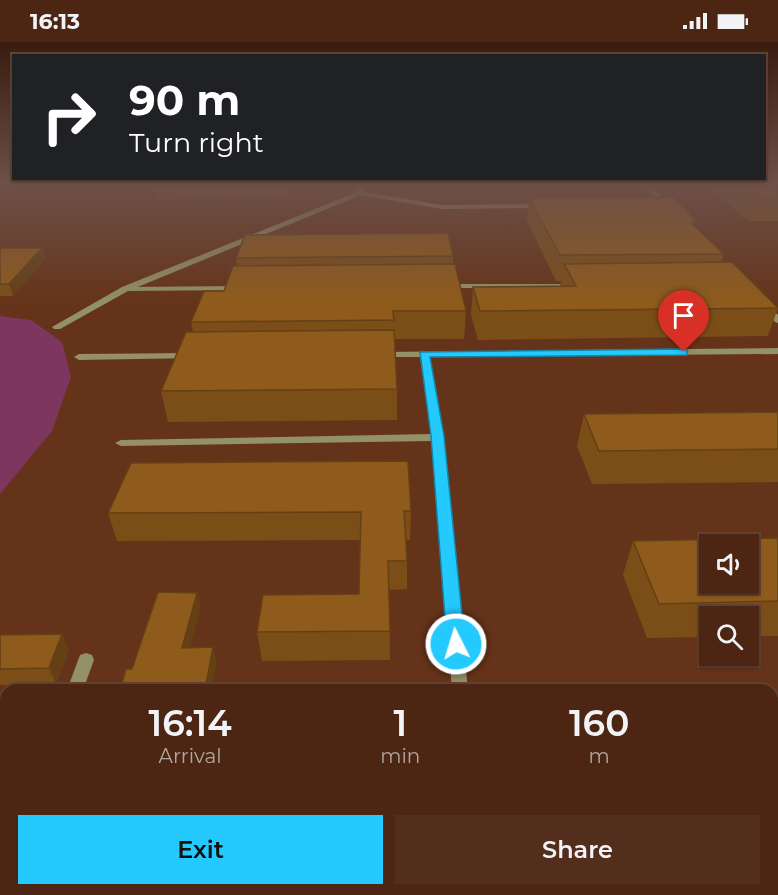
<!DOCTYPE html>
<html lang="en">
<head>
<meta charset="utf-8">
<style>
	body { margin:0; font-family:Montserrat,sans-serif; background:#532e1c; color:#f1f3f6; height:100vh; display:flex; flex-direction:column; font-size:22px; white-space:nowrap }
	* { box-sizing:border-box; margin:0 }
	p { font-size:20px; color:#b2a5a0 }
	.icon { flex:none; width:33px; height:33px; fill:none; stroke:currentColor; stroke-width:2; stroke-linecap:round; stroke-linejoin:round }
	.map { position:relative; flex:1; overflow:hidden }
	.panel { position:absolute; left:0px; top:642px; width:778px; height:212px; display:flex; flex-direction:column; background:#4c2613; border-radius:18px 18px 0 0; box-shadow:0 2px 4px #0004,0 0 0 2px #634333 }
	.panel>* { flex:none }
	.hud { position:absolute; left:12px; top:12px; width:754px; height:126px; border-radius:0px; box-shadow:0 2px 4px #0004,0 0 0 2px #634333; background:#202124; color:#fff; overflow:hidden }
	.tools { position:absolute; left:699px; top:492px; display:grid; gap:12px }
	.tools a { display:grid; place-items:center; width:60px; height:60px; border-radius:0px; background:#4c2613; box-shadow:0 2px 4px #0004,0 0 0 2px #634333; font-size:30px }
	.pin { position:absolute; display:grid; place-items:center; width:51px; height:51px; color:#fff; margin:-62px -26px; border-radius:50% 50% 50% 0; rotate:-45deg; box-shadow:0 0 6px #0007 }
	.pin .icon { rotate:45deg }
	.me { position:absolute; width:66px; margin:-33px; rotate:355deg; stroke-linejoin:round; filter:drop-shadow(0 0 4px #0008) }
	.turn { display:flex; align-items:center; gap:21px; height:126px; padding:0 18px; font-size:27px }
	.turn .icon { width:78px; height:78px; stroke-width:2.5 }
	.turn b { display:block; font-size:42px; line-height:51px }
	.eta { display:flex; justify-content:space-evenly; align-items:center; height:102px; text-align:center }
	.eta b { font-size:36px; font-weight:600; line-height:42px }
	.primary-button { display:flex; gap:12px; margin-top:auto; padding:12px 18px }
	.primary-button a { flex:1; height:69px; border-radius:0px; background:#24c9fe; color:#111; font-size:24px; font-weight:600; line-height:69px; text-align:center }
	.primary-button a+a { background:#532e1c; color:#f1f3f6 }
	.status { display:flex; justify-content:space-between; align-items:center; height:42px; padding:0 30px; background:#4c2613; direction:ltr }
	.status svg { height:16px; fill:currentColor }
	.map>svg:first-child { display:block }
	.green { fill:#7d375f }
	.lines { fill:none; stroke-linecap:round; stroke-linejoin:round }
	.service { fill:#929168; fill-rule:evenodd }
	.minor { fill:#929168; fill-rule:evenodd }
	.wall { fill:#7b4e18 }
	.shaded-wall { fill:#644014 }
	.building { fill:#8f5b1c; stroke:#644014; stroke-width:1.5; fill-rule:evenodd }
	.route { fill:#24c9fe; stroke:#1783a5; stroke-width:1.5 }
</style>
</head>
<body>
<div class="status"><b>16:13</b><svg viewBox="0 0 49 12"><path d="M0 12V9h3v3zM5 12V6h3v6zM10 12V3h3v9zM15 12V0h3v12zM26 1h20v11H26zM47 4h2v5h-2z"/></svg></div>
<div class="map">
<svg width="778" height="853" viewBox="0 0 778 853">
	<rect width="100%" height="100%" fill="#653319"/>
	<path class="green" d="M0 274 31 278 62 300 71 335 52 389 0 452Z"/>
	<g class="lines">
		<g class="service">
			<path d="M442 242H574L578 244 574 246H445L441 244Z"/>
			<path d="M241 244H244V248L125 249 121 247 125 245Z"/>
			<path d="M86 611 92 613 94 618 83 648H67L80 613Z"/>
			<rect x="0" y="668" width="6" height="16"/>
		</g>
		<g class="minor">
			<path d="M360 142H366L364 150 442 163 545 162 548 164 545 166 442 167 361 153 128 249 60 287H54L52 285 122 245 357 150Z"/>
			<path d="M642 142H649L672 166V168H668Z"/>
			<path d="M764 260 778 273V281L775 280 760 263Z"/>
			<path d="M778 306V312L429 315 443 395 468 648H452L432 399 121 404 115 401 121 398 431 392 420 315H377L375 313 380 310Z"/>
			<path d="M192 311 197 314 195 316 79 318 74 315 79 312Z"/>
			<path d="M497 848H519L521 853H499Z"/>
		</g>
	</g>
	<g class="wall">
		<path d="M153 142H291L287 156 156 157Z"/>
		<path d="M706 142H778V179H749Z"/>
		<path d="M529 156 695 177 694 183 724 212 721 220 778 266 768 294 478 298 471 273 473 245 560 244 561 239H556L527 179Z"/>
		<path d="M0 206H42L45 217 13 254H0Z"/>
		<path d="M453 214V222L466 269 464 297H395L397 347V378L168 380 161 349 193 290 191 280 224 249 237 224 236 216Z"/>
		<path d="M778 370V440L592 442 577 404 584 372Z"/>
		<path d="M411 469 410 498H406L407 519V547L389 548 390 618 262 619 257 590 359 552 360 498 117 499 108 471Z"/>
		<path d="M778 496V594H748V574H710V595L647 596 623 533 633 499Z"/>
		<path d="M62 592 69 608 56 642 0 643V593Z"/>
	</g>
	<g class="shaded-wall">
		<path d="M286 142H291L287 156Z"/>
		<path d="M42 206 45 217 13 254 9 242Z"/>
		<path d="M197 551 201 565 186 621 182 606Z"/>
		<path d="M62 592 69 608 56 642 49 626Z"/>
		<path d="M213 605 217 620 211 648H205Z"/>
		<path d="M42 848H62L60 853H41Z"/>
	</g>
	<g class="building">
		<path d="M739 142H778V156H756Z"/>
		<path d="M674 155 695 177 691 181 724 212 560 213 529 156Z"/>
		<path d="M448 191 453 214 236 216 245 193Z"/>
		<path d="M0 206H42L9 242H0Z"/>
		<path d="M732 220 778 266 480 269 473 245 576 244 564 222Z"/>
		<path d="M455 222 466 269H393L394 278 191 280 204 249H224L233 224Z"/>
		<path d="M394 288 397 347 161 349 186 290Z"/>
		<path d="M778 370V407L599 409 584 372Z"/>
		<path d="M408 419 411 469H404L407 519H388L390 589 257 590 263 553 359 552 361 470 108 471 131 421Z"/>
		<path d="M778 496V559L659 562 633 499ZM710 502H748V542H710Z"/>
		<path d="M158 550 197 551 182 606 213 605 205 648H120L126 627H132Z"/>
		<path d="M62 592 49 626 0 627V593Z"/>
		<path d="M0 781H6V848H42L41 853H0Z"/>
	</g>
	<linearGradient id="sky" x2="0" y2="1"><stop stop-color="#381c0e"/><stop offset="0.54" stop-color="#6d5049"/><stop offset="1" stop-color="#6d5049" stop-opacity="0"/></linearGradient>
	<rect width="778" height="262" fill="url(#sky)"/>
	<path class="route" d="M684 307 687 308V313L430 315 444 394 465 602 462 607 456 609 450 607 447 602 431 394 420 310Z"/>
</svg>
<div class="tools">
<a><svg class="icon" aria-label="sound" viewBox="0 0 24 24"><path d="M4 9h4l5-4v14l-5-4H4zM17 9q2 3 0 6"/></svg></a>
<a><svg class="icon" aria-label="search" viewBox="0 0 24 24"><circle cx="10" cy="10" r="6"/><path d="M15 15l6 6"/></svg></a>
</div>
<div class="pin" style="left:684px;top:310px;background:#d93025"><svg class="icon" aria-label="arrive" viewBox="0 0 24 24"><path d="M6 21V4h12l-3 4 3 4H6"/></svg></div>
<svg class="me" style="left:456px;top:602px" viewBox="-20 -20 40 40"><circle r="17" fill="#24c9fe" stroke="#fff" stroke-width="3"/><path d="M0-11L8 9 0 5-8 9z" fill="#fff"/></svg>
<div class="hud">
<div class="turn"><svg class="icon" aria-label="right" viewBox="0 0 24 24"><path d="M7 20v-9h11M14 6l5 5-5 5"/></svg><div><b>90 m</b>Turn right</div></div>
</div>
<section class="panel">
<div class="eta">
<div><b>16:14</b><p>Arrival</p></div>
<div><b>1</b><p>min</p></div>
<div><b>160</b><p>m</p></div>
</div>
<div class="primary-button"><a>Exit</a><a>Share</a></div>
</section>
</div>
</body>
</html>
